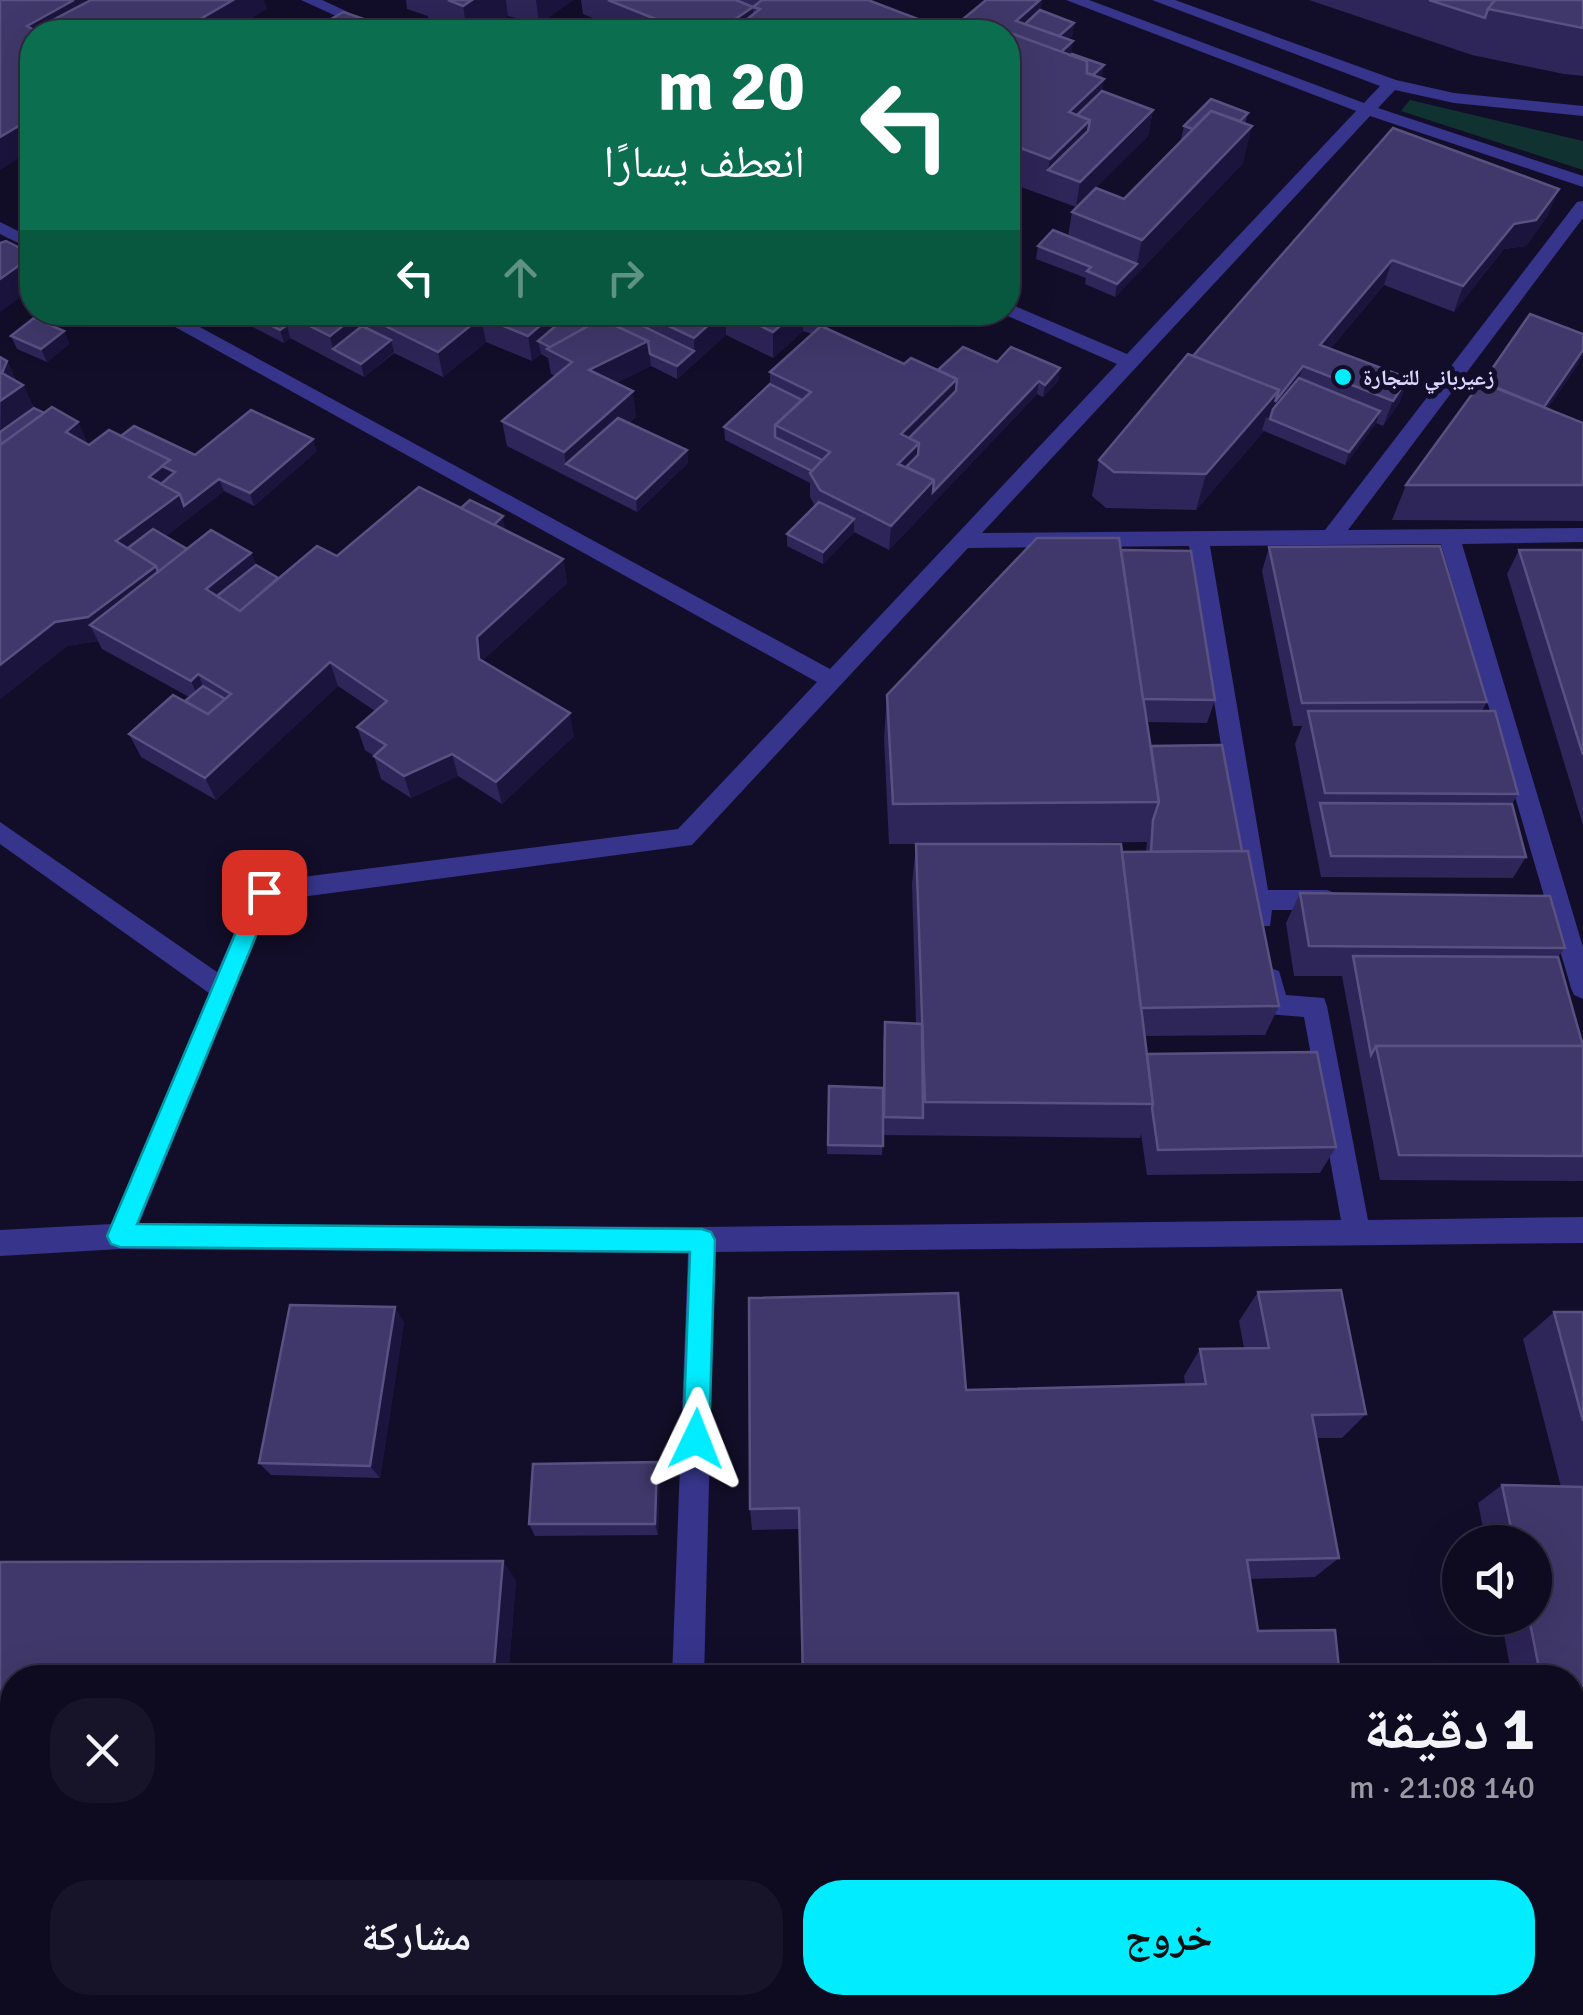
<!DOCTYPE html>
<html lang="ar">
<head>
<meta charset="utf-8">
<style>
	body { margin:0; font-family:Signika,"Noto Naskh Arabic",sans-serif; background:#171328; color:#f1f3f6; direction:rtl; height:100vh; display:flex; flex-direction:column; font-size:38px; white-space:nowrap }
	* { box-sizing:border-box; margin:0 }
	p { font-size:32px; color:#9b9aa4 }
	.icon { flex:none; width:55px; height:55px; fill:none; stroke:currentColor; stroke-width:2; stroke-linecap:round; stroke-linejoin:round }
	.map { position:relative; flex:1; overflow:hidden; direction:ltr }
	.details { position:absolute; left:0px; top:1665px; width:1585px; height:350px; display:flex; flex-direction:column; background:#0e0a1f; border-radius:40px 40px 0 0; box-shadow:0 10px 40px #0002,0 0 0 2px #2e2b3d; direction:rtl }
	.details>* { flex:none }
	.banner { position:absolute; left:20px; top:20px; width:1000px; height:305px; border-radius:40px; box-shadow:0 10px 40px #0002,0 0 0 2px #2e2b3d; direction:rtl; background:#0b6e4f; color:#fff; overflow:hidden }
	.controls { position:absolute; left:1442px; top:1525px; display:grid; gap:20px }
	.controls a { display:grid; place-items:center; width:110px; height:110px; border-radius:50%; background:#0e0a1f; box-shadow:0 10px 40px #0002,0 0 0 2px #2e2b3d; font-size:50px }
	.pin { position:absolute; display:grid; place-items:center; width:85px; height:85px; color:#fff; margin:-42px; border-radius:20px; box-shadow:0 5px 15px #0006 }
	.me { position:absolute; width:110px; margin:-55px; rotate:2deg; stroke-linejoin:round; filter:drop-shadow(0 0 8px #0008) }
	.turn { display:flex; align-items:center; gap:35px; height:210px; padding:0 50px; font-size:45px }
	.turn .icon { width:130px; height:130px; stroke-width:2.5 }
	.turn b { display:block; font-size:70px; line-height:85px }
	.lanes { display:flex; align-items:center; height:95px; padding:0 50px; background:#0003; justify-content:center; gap:50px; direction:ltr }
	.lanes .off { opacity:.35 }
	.round { display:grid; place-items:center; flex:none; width:105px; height:105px; border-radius:40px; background:#171328 }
	.headline { display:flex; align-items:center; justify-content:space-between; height:170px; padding:0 50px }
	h1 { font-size:60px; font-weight:800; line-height:75px }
	.action { display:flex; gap:20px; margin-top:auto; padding:20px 50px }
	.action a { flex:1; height:115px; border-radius:40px; background:#01ecff; color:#111; font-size:40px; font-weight:800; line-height:115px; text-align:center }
	.action a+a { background:#171328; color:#f1f3f6 }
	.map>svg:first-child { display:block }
	.green { fill:#103331 }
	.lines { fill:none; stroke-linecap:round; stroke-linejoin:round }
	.minor { fill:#36358b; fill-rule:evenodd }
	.wall { fill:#2e2558; fill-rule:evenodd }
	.shaded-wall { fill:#1b143d }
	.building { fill:#40386a; stroke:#585181; stroke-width:2.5 }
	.route { fill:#01ecff; stroke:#0199a6; stroke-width:2.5 }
	.poi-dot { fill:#01ecff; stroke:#120e29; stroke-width:4 }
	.labels { text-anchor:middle; stroke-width:10; stroke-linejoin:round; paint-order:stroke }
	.far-poi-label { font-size:22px; font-weight:bold; fill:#d9d5ff; stroke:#120e29; text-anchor:start }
</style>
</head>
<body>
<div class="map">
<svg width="1583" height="2015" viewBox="0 0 1583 2015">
	<rect width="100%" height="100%" fill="#120e29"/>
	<path class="green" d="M1410 100 1583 141V170L1401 111Z"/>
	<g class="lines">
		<g class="minor">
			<path d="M301 0H322L391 32H371Z"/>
			<path d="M1066 0H1089L1364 103 1380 86 1152 0H1175L1396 80 1454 93 1583 106V116L1454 103 1395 90 1378 108 1583 176V187L1370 116 982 533 1325 530 1577 202 1583 201V218L1348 530 1583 528V542L1462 544 1583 947V999L1574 995 1571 988 1441 544 1210 546 1268 890H1327L1335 893 1339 900 1335 907 1327 910H1272L1270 926H1252L1249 919 1189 546 968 548 692 845 271 901 139 1224 702 1227 1341 1220 1304 1017 1266 1014 1258 978 1261 971 1270 968 1279 971 1286 995 1324 998 1327 1006 1368 1220 1583 1217V1243L715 1252 704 1678H672L688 1253 120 1249 0 1256V1230L112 1224 209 993 0 844V822L217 972 255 885 263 882 678 829 817 682 148 312H172L830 669 1117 364 1001 313 1008 312V303L1127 354 1356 111Z"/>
			<path d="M0 222 32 238V250L0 234Z"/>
			<rect x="1572" y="1911" width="11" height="34"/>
			<rect x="0" y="1945" width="12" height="34"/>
		</g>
	</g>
	<g class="wall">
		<path d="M406 0H573L539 24 508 16 484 32H444L430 27 428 16 407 9Z"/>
		<path d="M581 0H869L936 26 956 25 986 0H1042L1040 10 1074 23 1072 36 1068 39 1072 54 1104 79 1102 91 1153 110 1148 136 1076 207 1010 183 1008 32H627L583 14Z"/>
		<path d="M1309 0H1583V76L1564 74 1472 55Z"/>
		<path d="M1248 113 1245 124 1243 163 1115 297 1085 284 1086 278 1036 259 1038 246 1068 236 1072 212 1124 199 1183 139H1181L1184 126Z"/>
		<path d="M1393 128 1548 215 1526 246 1504 249 1454 312 1384 285 1330 349 1408 378 1399 403 1383 426 1376 423 1345 465 1264 431 1196 510 1106 508 1092 496 1099 460 1193 356Z"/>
		<path d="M240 312H845L827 329 904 364 938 370 997 362 1060 368 1058 381 1043 397 1037 394 889 550 854 532 823 564 787 546V534L815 506 810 497V483L725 440 724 427 770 384V372L812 334 803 331 773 358 726 335 677 379 651 366 616 383 636 416 629 423 687 450 688 463 637 512 507 446 502 421 555 376 551 374 548 358 541 354 532 361 486 342 443 377 394 353 364 377 290 338 284 343 243 322Z"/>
		<path d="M64 331 69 344 47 362 17 349 11 336Z"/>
		<path d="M0 357 7 361 17 382 23 385 34 408 44 413 78 422 88 445 121 436 195 455 317 451 254 506 224 491 166 536 187 549 251 553 256 565 278 578 337 556 505 529 504 530 563 559 567 583 482 661 574 736 502 804 458 776 411 798 381 779 374 756 365 750 357 727 375 711 338 686 216 800 141 757 129 734 189 697 102 649 98 641 67 646 0 699Z"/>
		<path d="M1579 363 1548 408 1583 423V521L1392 520 1406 485 1483 382Z"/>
		<path d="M1269 547 1487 702 1482 711 1518 794 1512 804 1526 857 1513 878 1321 877 1295 744 1302 726H1293L1262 571Z"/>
		<path d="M1121 550 1215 700 1207 723 1147 722 1151 746 1242 851 1279 1006 1265 1035 1145 1036 1147 1054 1336 1147 1320 1173 1147 1175 1141 1134 1140 1138 883 1135 882 1155 827 1154 829 1086 883 1088V1042L885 1022 916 1023 912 884 916 844H889L884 738 887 695ZM1147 842 1146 852H1122L921 844Z"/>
		<path d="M1519 550H1583V825L1507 574Z"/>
		<path d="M1300 893 1565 948 1558 957 1583 1046V1181L1380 1180 1342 976H1294L1286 923Z"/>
		<path d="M1258 1292 1366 1414 1342 1438H1316L1339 1558 1315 1577 1250 1579 1258 1631 1340 1678H802L799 1529 752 1530 750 1509 966 1390 1185 1384 1184 1376 1200 1349 1244 1348 1239 1321Z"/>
		<path d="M1554 1312H1583V1832H1572V1678H1512L1501 1618H1535V1542H1486L1478 1503 1502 1485 1561 1487 1523 1339Z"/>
		<path d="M404 1322 380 1478 271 1475 259 1463Z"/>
		<path d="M660 1475 658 1535 535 1536 529 1524Z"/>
		<path d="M0 1562 516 1580 508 1678H12V1791H0Z"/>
	</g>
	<g class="shaded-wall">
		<path d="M74 0H85L92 21 38 32 27 26Z"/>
		<path d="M233 0H264L267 9 228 32H178Z"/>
		<path d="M472 0H506L508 16 484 32H467L463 6Z"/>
		<path d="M536 0H573L539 24Z"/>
		<path d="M1040 0H1042L1039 23 1024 36 1016 21Z"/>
		<path d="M753 7V32H716Z"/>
		<path d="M361 18 364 32H337Z"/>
		<path d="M1074 23 1072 36 1047 58 1049 45Z"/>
		<path d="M1073 41 1070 67 1052 61Z"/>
		<path d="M1104 65 1102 78 1083 85Z"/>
		<path d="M1104 79 1098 116 1084 156 1048 170 1050 159 1069 112Z"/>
		<path d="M1153 110 1148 136 1076 207 1080 182Z"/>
		<path d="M32 118V150L0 170V137Z"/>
		<path d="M1252 126 1243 163 1115 297 1117 284 1137 264 1142 240Z"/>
		<path d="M1015 146 1010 183 1008 185V152Z"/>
		<path d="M1559 189 1548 215 1526 246 1504 249 1454 312 1463 286 1514 224Z"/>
		<path d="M32 256V289L0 312V279Z"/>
		<path d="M1392 260 1384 285 1312 370 1320 345Z"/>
		<path d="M556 312H588L538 341 541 354 532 361 528 336Z"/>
		<path d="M723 312H726V335L677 379V366L694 351V338Z"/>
		<path d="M796 312H804L803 331 773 358V332Z"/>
		<path d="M819 312H845L818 337Z"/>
		<path d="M359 313 365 338 333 349 330 336Z"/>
		<path d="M481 317 486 342 443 377 438 352Z"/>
		<path d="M287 325 290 338 284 343 280 330Z"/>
		<path d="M64 331 69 344 47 362 41 349Z"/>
		<path d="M391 340 394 352 364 377 361 364Z"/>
		<path d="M648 341 651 366 592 395 589 370Z"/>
		<path d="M1583 350V355L1579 363 1525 442 1537 417Z"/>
		<path d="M7 361 19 387 23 385 40 421 0 450 2 373Z"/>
		<path d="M1303 366 1295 391 1272 420 1266 417 1262 430 1264 431 1196 510 1206 474 1279 390Z"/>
		<path d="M1060 368 1058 381 1043 397 1045 385Z"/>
		<path d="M1408 378 1399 403 1383 426 1393 401Z"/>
		<path d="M957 379 954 404 908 450 901 434Z"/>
		<path d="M1039 381 1037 394 889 550 891 526 934 480Z"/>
		<path d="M633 391 636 416 576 469 566 464 568 477 564 452Z"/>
		<path d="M1380 411 1376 424 1345 465 1349 452Z"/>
		<path d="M78 422 89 447 66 432Z"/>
		<path d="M313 439 317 451 254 506 250 493Z"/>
		<path d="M919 443 917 467 905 479 898 464Z"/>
		<path d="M687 450 688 463 637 512 636 499Z"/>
		<path d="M170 460 180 485 166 496 149 477Z"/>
		<path d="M219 479 224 491 134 561 116 541 180 494Z"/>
		<path d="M503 516 505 529 488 544 486 532Z"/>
		<path d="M854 519V532L823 564V552Z"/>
		<path d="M251 553 260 577 221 609 206 589Z"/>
		<path d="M563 559 567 583 482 661 479 659 477 637Z"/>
		<path d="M156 566 166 590 90 625 98 641 67 646 0 699V665L55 622Z"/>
		<path d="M330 662 338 686 216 800 205 778Z"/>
		<path d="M198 674 208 698 201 704 191 681Z"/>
		<path d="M570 713 574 736 502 804 496 782Z"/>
		<path d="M452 754 458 776 411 798 404 776Z"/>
		<path d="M395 1307 404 1322 380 1478 370 1466Z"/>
		<path d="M657 1462 660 1475 658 1535 655 1524Z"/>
		<path d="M503 1561 516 1580 508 1678H493Z"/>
	</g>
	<g class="building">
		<path d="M0 0H74L27 26 37 32H32V118L0 137Z"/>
		<path d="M91 0H233L178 32H38L34 30Z"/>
		<path d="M448 0H472L463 6Z"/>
		<path d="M608 0H736L753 7 716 32H688Z"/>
		<path d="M762 0H868L936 26 956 25 986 0H1040L1016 21 1073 41 1061 52 1002 30 999 32H731L760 9 753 7Z"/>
		<path d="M1429 0H1495L1488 9 1485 18Z"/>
		<path d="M1495 0H1583V28L1488 9Z"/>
		<path d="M1040 10 1074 23 1059 36 1025 24Z"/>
		<path d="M343 12 361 18 337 32H309Z"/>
		<path d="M1002 30 1087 61V73L1104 79 1069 112 1090 120 1050 159 1015 146 1008 152V32H999Z"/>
		<path d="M1072 54 1104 65 1093 75 1087 73V61L1070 55Z"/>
		<path d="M1102 91 1153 110 1080 182 1048 170 1088 131 1090 120 1077 115Z"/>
		<path d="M1211 99 1248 113 1240 121 1211 111 1193 129 1184 126Z"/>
		<path d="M1211 111 1252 126 1142 240 1072 212 1096 188 1124 199Z"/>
		<path d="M1393 128 1559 189 1536 220 1514 224 1463 286 1392 260 1320 345 1408 378 1393 401 1303 366 1275 402 1279 390 1193 356Z"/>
		<path d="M1053 230 1137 264 1117 284 1087 271 1091 267 1038 246Z"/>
		<path d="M6 241 32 254V256L0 279V243Z"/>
		<path d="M246 312H267L269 316 287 325 280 330Z"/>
		<path d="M282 312H556L528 336 481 317 438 352 359 313 330 336Z"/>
		<path d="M572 312H614L694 351 677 366 650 354 648 341 601 319 550 347 538 341Z"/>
		<path d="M639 312H723L694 338Z"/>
		<path d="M731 312H796L773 332Z"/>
		<path d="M1530 314 1583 334V350L1544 407 1483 382Z"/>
		<path d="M34 318 64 331 41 349 11 336Z"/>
		<path d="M601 319 648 341 589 370 633 391 564 452 502 421 572 362 547 349Z"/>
		<path d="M362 326 391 340 361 364 333 349Z"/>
		<path d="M821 326 904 364 911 358 957 379 901 434 919 443 898 464 934 480 891 526 820 490 810 473 830 452 775 425 811 392 770 372Z"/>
		<path d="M963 347 997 362 1011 347 1060 368 1045 385 1039 381 933 492 934 480 906 467 918 455 919 443 909 438 956 391 957 379 938 370Z"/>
		<path d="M1188 354 1279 390 1206 474 1114 472 1099 460Z"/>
		<path d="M0 357 7 361 2 373 23 385 0 401Z"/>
		<path d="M1299 378 1380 411 1349 452 1270 419 1273 409Z"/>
		<path d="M1481 382 1583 423V485H1406Z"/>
		<path d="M770 384 802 400 775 425V437L822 460 812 471 724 427Z"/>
		<path d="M52 407 78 422 66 432 89 445 109 430 170 460 149 477 180 494 116 541 156 566 88 617 55 622 0 665V445Z"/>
		<path d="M34 408 44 413 0 445V432Z"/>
		<path d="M251 410 313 439 250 493 219 479 184 506 180 494 161 484 175 472 162 466 170 460 121 436 134 426 195 455Z"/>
		<path d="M618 418 687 450 636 499 566 464Z"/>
		<path d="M419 487 563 559 477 637 479 659 570 713 496 782 452 754 404 776 374 756 386 745 357 727 387 701 330 662 205 778 129 734 173 695 208 714 231 694 198 674 191 681 90 625 211 530 251 553 206 589 240 611 317 546 337 556Z"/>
		<path d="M470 500 503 516 494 525 461 508Z"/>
		<path d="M819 502 854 519 823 552 787 534Z"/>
		<path d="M153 529 187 549 158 572 156 566 128 548Z"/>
		<path d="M1037 538H1119L1159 802 893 804 887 695Z"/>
		<path d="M1440 546 1487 702 1302 703 1269 547Z"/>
		<path d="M1121 550 1191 551 1215 700 1143 699Z"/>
		<path d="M1519 550H1583V755Z"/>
		<path d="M256 565 278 578 240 611 217 596Z"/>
		<path d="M203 686 225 699 208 714 185 701Z"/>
		<path d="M1308 711H1495L1518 794 1325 793Z"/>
		<path d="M1222 745 1242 851 1151 852 1153 820 1159 802 1151 746Z"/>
		<path d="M1320 803 1512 804 1526 857 1331 856Z"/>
		<path d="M916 844H1121L1153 1104 925 1102Z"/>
		<path d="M1248 851 1279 1006 1141 1008 1122 852Z"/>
		<path d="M1300 893 1550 896 1565 948 1309 946Z"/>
		<path d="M1353 956 1558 957 1583 1046H1376L1371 1055Z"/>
		<path d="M885 1022 922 1024 923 1118 884 1117Z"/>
		<path d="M1376 1046H1583V1156L1399 1155Z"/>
		<path d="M1317 1052 1336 1147 1158 1150 1152 1108 1153 1104 1147 1054Z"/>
		<path d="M829 1086 883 1088V1146L828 1145Z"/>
		<path d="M1341 1290 1366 1414 1312 1415 1339 1558 1247 1560 1258 1631 1335 1630 1340 1678H803L799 1508 750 1509 749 1298 958 1293 966 1390 1206 1384 1200 1349 1269 1348 1258 1292Z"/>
		<path d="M290 1305 395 1307 370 1466 259 1463Z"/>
		<path d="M1554 1312H1583V1421Z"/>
		<path d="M657 1462 655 1524H529L533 1464Z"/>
		<path d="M1502 1485 1583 1487V1825H1572V1678H1541L1529 1618H1535V1542H1514Z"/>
		<path d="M503 1561 493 1678H12V1781H0V1562Z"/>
	</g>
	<path class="route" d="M264 884 274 892 137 1224 702 1229 711 1232 715 1240 709 1439 705 1448 696 1452 687 1448 683 1439 690 1252 120 1247 111 1244 107 1236 253 892Z"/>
	<circle class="poi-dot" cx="1343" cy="377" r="10"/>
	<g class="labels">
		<g class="far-poi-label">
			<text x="1363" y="385">زعيرباني للتجارة</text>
		</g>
	</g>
</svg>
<div class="controls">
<a><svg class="icon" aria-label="sound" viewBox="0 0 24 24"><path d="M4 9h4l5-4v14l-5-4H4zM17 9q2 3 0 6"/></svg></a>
</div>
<div class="pin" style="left:264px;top:892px;background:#d93025"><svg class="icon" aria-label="arrive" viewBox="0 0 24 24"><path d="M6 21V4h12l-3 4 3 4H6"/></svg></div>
<svg class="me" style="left:696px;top:1439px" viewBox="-20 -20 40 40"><path d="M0-17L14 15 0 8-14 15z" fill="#01ecff" stroke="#fff" stroke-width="4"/></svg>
<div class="banner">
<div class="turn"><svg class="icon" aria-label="left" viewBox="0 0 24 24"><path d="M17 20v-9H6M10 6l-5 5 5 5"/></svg><div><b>20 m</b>انعطف يسارًا</div></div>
<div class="lanes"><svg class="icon" aria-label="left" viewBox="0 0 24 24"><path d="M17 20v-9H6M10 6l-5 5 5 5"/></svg><svg class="icon off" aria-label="ahead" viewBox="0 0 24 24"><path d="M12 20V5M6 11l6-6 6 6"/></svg><svg class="icon off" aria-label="right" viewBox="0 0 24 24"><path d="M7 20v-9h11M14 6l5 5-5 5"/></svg></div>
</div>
<section class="details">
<div class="headline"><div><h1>1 دقيقة</h1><p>140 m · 21:08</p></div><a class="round"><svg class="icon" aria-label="close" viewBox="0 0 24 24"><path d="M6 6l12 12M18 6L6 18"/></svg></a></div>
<div class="action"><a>خروج</a><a>مشاركة</a></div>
</section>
</div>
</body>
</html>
